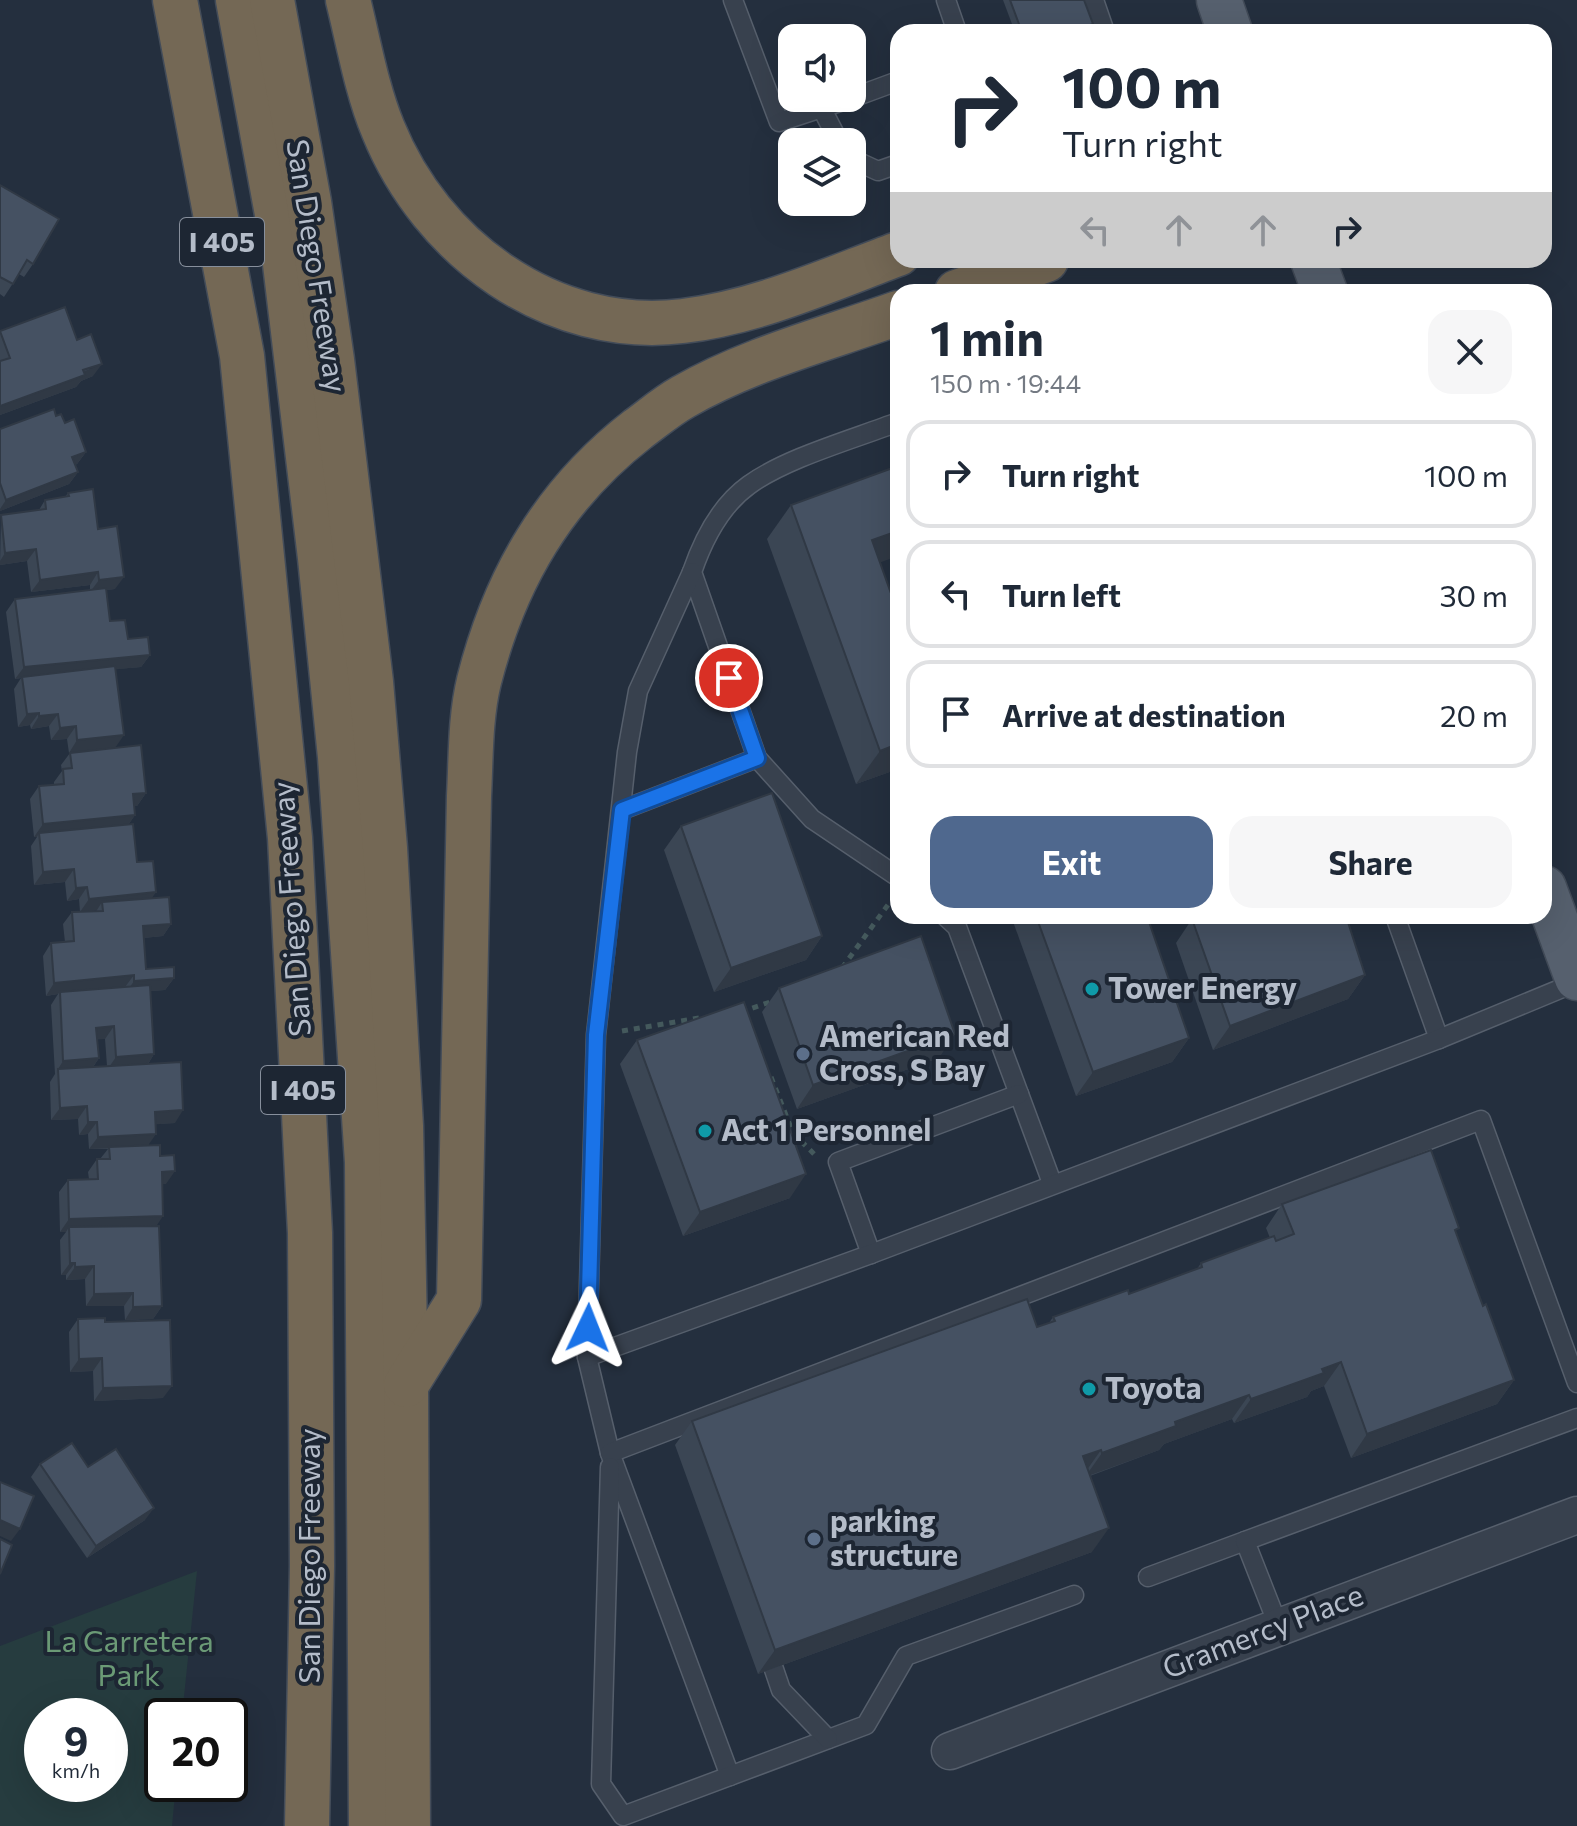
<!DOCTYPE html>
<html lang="en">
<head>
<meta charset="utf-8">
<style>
	body { margin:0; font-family:Commissioner,sans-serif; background:#f6f6f7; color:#1f2937; height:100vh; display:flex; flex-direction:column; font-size:30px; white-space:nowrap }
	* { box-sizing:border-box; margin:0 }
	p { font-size:26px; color:#747a83 }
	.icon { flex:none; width:44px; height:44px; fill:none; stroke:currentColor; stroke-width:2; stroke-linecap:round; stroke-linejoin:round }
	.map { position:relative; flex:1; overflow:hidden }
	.sheet { position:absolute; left:890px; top:284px; width:662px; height:640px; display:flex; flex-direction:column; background:#fff; border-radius:24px; box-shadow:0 8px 32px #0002 }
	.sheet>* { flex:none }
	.guide { position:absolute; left:890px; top:24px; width:662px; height:244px; border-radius:24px; box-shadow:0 8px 32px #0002; background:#fff; color:#1f2937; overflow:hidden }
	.buttons { position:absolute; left:778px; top:24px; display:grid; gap:16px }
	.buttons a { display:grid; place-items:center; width:88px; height:88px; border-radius:16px; background:#fff; box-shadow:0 8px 32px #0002; font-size:40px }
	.speed { position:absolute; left:24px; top:1698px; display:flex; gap:16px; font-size:40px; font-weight:700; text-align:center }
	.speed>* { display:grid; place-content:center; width:104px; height:104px; border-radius:50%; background:#fff; box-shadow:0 8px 32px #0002; line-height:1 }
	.speed small { font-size:20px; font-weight:400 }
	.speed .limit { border:4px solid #111; border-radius:12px; background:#fff; color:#111 }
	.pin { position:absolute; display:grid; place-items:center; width:68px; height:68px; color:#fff; margin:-34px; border:4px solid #fff; border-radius:50%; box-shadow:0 2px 8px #0007 }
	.me { position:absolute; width:88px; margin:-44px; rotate:2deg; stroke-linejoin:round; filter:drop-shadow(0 0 6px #0008) }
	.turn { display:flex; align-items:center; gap:28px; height:168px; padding:0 40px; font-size:36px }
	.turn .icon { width:104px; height:104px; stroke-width:2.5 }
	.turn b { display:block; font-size:56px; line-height:68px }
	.lanes { display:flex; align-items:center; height:76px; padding:0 40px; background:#0003; justify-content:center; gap:40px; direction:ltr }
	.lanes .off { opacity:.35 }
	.round { display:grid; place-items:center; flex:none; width:84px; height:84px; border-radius:24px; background:#f6f6f7 }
	.summary { display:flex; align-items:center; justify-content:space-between; height:136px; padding:0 40px }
	h1 { font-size:48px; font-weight:700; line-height:60px }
	.primary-button { display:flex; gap:16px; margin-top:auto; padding:16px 40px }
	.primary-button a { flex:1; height:92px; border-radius:24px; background:#4f688e; color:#fff; font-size:32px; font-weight:700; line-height:92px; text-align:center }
	.primary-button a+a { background:#f6f6f7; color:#1f2937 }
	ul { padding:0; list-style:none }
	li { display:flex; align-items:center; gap:24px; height:108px; margin:0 16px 12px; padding:0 24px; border:4px solid #e0e1e3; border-radius:24px }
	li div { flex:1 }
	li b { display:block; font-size:30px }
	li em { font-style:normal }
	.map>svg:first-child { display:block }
	.green { fill:#263c3f; fill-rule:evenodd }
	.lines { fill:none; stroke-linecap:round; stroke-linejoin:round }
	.service-casing { stroke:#565f6c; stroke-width:21 }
	.minor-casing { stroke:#565f6c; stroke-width:39 }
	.primary-casing { stroke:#414a57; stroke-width:47 }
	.motorway-casing { stroke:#434c59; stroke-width:47 }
	.path { stroke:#44595c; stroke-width:5; stroke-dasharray:6 6; stroke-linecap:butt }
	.service { stroke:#38414e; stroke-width:18 }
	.minor { stroke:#38414e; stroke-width:36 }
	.primary { stroke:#56606e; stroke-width:44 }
	.motorway { stroke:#746855; stroke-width:44 }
	.wall { fill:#3b4654; fill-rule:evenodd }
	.shaded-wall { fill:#303945 }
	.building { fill:#455162; stroke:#303945; stroke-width:2 }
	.route-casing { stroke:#114b97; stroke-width:20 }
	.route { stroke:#1a73e8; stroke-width:14 }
	.culture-dot { fill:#0f9aa8; stroke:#1d2633; stroke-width:3 }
	.service-dot { fill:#5c6f8a; stroke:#1d2633; stroke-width:3 }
	.labels { text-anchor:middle; stroke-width:8; stroke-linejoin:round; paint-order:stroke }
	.shield { fill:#1d2633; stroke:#878f9c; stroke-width:2 }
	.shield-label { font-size:28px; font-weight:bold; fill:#b4bcc9 }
	.street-label { font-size:30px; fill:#b4bcc9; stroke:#1d2633 }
	.poi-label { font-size:30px; font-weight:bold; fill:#b4bcc9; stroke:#1d2633; text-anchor:start }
	.park-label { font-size:30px; fill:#6b9a76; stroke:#1d2633 }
</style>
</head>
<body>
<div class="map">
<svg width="1577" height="1826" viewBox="0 0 1577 1826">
	<rect width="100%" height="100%" fill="#242f3e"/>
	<path class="green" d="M197 1571 182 1716H162V1784H176L172 1826H0V1646ZM42 1716H110V1784H42Z"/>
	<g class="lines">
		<defs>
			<g id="service">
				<path d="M733 0 779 122 852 98"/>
				<path d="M946 0 957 32"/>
				<path d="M1094 0 1105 32"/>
				<path d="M852 98 898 81"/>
				<path d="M822 109 839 142"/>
				<path d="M852 159 878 171 898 164"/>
				<path d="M898 422C854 439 786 458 749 485 721 505 703 540 692 572L757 758 812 819 898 877"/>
				<path d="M692 572 638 691 627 752 596 1035 587 1357 610 1453 730 1776"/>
				<path d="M622 810 757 758"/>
				<path d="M945 916 957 927 1052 1183"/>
				<path d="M1395 916 1439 1039"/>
				<path d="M871 1254 838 1162 1019 1094"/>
				<path d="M587 1357 871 1254 1439 1039 1577 982"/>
				<path d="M610 1453 1481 1120 1577 1383"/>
				<path d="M610 1467 601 1784 623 1816 866 1725 906 1656 1074 1595"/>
				<path d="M1148 1577 1245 1541"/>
				<path d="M1278 1625 1245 1541 1577 1418"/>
				<path d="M766 1646 781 1690 828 1739"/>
			</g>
			<path id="minor" d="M950 1751 1577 1515"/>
			<g id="primary">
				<path d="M1219 0 1230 32"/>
				<path d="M1313 260 1325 292"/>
				<path d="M1544 888 1577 978"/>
			</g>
			<g id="motorway">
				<path d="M175 0 242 356 290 838 310 1233 312 1566 307 1826"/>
				<path d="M238 0 283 247 320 558 340 757 367 1162 371 1826"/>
				<path d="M272 0 309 202 332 360 371 682 385 848 401 1126 406 1385 408 1826"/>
				<path d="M348 0C358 40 367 91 383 129 431 248 551 337 683 321 758 312 828 280 898 254"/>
				<path d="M957 292 1046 260"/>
				<path d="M406 1385 459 1300 469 796C471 758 470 718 479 681 505 578 554 494 638 429 653 418 667 406 683 397 749 359 826 339 898 313"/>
			</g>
		</defs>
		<use href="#service" class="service-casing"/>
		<use href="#minor" class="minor-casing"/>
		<use href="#primary" class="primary-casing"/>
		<use href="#motorway" class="motorway-casing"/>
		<g class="path">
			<path d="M842 968 890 902"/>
			<path d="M741 1012 773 1001"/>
			<path d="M622 1031 699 1018"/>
			<path d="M771 1077 793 1133 814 1154"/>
		</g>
		<use href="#service" class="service"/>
		<use href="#minor" class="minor"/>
		<use href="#primary" class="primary"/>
		<use href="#motorway" class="motorway"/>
	</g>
	<g class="wall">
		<path d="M1003 0H1084L1093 24 1088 30 1083 32H1015Z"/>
		<path d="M0 185 33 264 24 277 19 274 4 297 0 294Z"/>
		<path d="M0 331 77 340 93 376 81 381 76 387 0 415Z"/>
		<path d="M56 416 86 452 77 464 75 465 78 472 69 484 0 511V429Z"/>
		<path d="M68 493 98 529 115 589 106 590 110 621 128 639 150 655 141 667 116 669 115 748 69 753 67 739 51 740 49 726 31 729 30 725 18 727 14 689 21 678 15 679 6 612 15 599 90 590V585L31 592 27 561 0 565 1 515 39 510 45 500 65 497Z"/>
		<path d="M791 505 880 563 898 769 856 784 767 539Z"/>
		<path d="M70 753 146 793 137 806H134L135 815 128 825 137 862 156 892 151 898 171 924 163 936 143 938 146 969 174 978 165 990 150 991 154 1054 148 1064 175 1123 155 1124 148 1146 160 1156 166 1184H162L156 1226 162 1306 153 1319 125 1320 124 1306H86L85 1279 66 1280V1275H61L60 1240 66 1232H60L59 1192 68 1180 89 1179 88 1172 97 1159H100L108 1149H89L88 1134 79 1135 78 1119 51 1120 50 1082 55 1074 51 1005 58 994 46 996 43 956 51 943 65 942 63 924 72 912 96 911 97 910 80 912 79 899 67 901 65 882 34 885 31 846 37 837H34L30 799 39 786 54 785V782L62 771 61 765ZM97 1039H105L107 1066 93 1067 99 1058Z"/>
		<path d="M681 826 822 936 806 960 714 992 664 850Z"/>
		<path d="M1011 916H1147L1189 1038 1172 1062 1076 1096Z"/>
		<path d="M1192 919 1365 975 1348 999 1213 1050 1176 943Z"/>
		<path d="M779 988 939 1058 797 1109 762 1012Z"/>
		<path d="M637 1040 790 1198 683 1236 620 1064Z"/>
		<path d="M1282 1204 1456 1234 1483 1306 1514 1380 1497 1404 1351 1458 1324 1386 1311 1391 1307 1397 1234 1423 1232 1419 1164 1444 1159 1450 1090 1476 1092 1552 758 1674 675 1445 692 1421 1037 1327 1049 1323 1053 1317 1129 1294 1197 1269 1201 1263 1270 1238 1266 1228Z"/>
		<path d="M78 1319 105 1322 163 1398 94 1401 93 1371 70 1372 69 1332Z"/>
		<path d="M40 1464 88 1467 145 1520 87 1558 31 1477Z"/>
	</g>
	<g class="shaded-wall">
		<path d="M1093 24 1088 30 1083 32H1071Z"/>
		<path d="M102 364 93 376 81 381 76 387 0 415V406Z"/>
		<path d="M86 452 77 464 63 469 72 457Z"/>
		<path d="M78 472 69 484 0 511V509L6 500Z"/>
		<path d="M898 531V556L848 574 872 540Z"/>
		<path d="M36 549 27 561 0 565V561L5 553Z"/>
		<path d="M98 572 90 585 31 592 40 580Z"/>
		<path d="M124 577 115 589 90 592 99 580Z"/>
		<path d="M150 655 141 667 23 678 22 677 21 678 15 679 24 667Z"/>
		<path d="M39 713 30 725 18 727 27 714Z"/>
		<path d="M58 714 49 726 31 729 39 716Z"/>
		<path d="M76 726 67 739 51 740 60 728Z"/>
		<path d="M124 735 115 748 69 753 77 740Z"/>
		<path d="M898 744V769L856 784 880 751Z"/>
		<path d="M146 793 137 806 124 807 133 794Z"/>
		<path d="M135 815 126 828 39 833 37 837H34L43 824Z"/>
		<path d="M74 869 65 882 34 885 43 872Z"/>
		<path d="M87 887 79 899 67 901 76 888Z"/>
		<path d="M156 892 147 905 102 902 97 910 80 912 89 899Z"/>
		<path d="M171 924 163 936 134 939 143 926Z"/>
		<path d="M822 936 806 960 714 992 731 968Z"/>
		<path d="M134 975 125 987 60 992 58 994 46 996 54 983Z"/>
		<path d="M1365 975 1348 999 1213 1050 1230 1026Z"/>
		<path d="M174 978 165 990 126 993 134 981Z"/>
		<path d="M114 1026 105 1039 87 1040 96 1028Z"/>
		<path d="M955 1034 939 1058 797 1109 813 1085Z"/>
		<path d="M1189 1038 1172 1062 1076 1096 1093 1072Z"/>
		<path d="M154 1054 146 1067 107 1070 116 1057Z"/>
		<path d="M99 1058 90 1071 58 1069 55 1074 63 1061Z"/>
		<path d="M87 1106 78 1119 51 1120 60 1108Z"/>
		<path d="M183 1110 175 1123 146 1125 155 1112Z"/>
		<path d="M88 1122H97L88 1134 79 1135Z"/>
		<path d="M156 1134 147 1147 89 1149 98 1137Z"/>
		<path d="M175 1171 166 1184H153L162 1172Z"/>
		<path d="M806 1174 790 1198 683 1236 700 1212Z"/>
		<path d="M163 1216 155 1228 69 1227 66 1232H60L69 1219Z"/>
		<path d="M70 1263H75L66 1275H61Z"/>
		<path d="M94 1266 85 1279 66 1280 75 1267Z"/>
		<path d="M133 1293 124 1306H86L94 1294Z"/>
		<path d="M162 1306 153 1319 125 1320 133 1307Z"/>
		<path d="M102 1358 93 1371 70 1372 79 1359Z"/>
		<path d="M1341 1362 1324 1386 1311 1391 1307 1397 1234 1423 1251 1399Z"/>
		<path d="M1514 1380 1497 1404 1351 1458 1367 1434Z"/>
		<path d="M172 1386 163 1398 94 1401 103 1388Z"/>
		<path d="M1249 1395 1232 1419 1164 1444 1159 1450 1085 1477 1102 1453 1175 1422Z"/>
		<path d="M1101 1450 1084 1474 1083 1456Z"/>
		<path d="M154 1508 145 1520 87 1558 96 1546Z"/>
		<path d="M0 1520 20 1529 11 1541 0 1536Z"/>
		<path d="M1109 1528 1092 1552 758 1674 775 1650Z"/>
	</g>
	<g class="building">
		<path d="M1010 0H1084L1093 24 1071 32H1022Z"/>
		<path d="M0 185 59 219 33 264 27 260 13 284 0 277Z"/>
		<path d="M65 307 77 340 91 334 102 364 83 370 85 375 0 406V361L10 358 0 331Z"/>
		<path d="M54 409 56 416 61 414 65 423 74 419 86 452 72 457 78 472 6 500 0 483V429Z"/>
		<path d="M898 466V531L872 540 898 613V744L880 751 791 505Z"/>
		<path d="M93 489 98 529 117 526 124 577 99 580 98 572 40 580 36 549 5 553 1 515 46 509 45 500 69 496 68 493Z"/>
		<path d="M106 588 110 621 125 620 128 639 148 637 150 655 24 667 15 599Z"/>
		<path d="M115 666 124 735 77 740 76 726 60 728 58 714 39 716V713L27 714 22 677Z"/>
		<path d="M141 745 146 793 133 794 135 815 43 824 39 786 64 784 63 769 72 768 70 753Z"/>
		<path d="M772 793 822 936 731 968 681 826Z"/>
		<path d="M133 824 137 862 153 861 156 892 89 899 87 887 76 888 74 869 43 872 39 833Z"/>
		<path d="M169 897 171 924 143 926 146 969 174 967V978L134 981V975L54 983 51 943 74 941 72 912 103 911 102 902Z"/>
		<path d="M1036 916H1147L1189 1038 1093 1072Z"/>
		<path d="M1201 916H1346L1365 975 1230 1026 1192 919Z"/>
		<path d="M921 936 955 1034 813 1085 779 988Z"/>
		<path d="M150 985 154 1054 116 1057 114 1026 96 1028 99 1058 63 1061 60 992Z"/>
		<path d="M744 1002 806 1174 700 1212 637 1040Z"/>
		<path d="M181 1062 183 1110 155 1112 156 1134 98 1137 97 1122H88L87 1106 60 1108 58 1069Z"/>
		<path d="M160 1145V1156L174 1155 175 1171 162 1172 163 1216 69 1219 68 1180 98 1179 97 1159H110L109 1147Z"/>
		<path d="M1431 1150 1459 1228 1455 1230 1483 1306 1486 1304 1514 1380 1367 1434 1341 1362 1322 1369 1324 1373 1251 1399 1249 1395 1175 1422 1176 1426 1102 1453 1101 1450 1083 1456 1109 1528 775 1650 692 1421 1027 1299 1037 1327 1055 1321 1053 1317 1128 1290 1129 1294 1202 1267 1201 1263 1274 1236 1276 1241 1294 1234 1282 1204Z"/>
		<path d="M159 1226 162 1306 133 1307V1293L94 1294V1266L75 1267V1263H70L69 1227Z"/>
		<path d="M105 1318V1322L170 1320 172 1386 103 1388 102 1358 79 1359 78 1319Z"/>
		<path d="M72 1443 88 1467 116 1449 154 1508 96 1546 40 1464Z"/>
		<path d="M0 1482 34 1496 20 1529 0 1520Z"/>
		<path d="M0 1539 12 1545 0 1574Z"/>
	</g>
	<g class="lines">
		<defs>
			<path id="route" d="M588 1328 596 1035 622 810 757 758 729 678"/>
		</defs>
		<use href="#route" class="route-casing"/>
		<use href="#route" class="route"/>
	</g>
	<g class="culture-dot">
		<circle cx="1092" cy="989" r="8"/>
		<circle cx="705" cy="1131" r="8"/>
		<circle cx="1089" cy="1389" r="8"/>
	</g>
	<g class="service-dot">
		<circle cx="803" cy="1054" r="8"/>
		<circle cx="814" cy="1539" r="8"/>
	</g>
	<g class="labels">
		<g class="shield">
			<rect x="180" y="218" width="84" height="48" rx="6"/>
			<rect x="261" y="1066" width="84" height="48" rx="6"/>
		</g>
		<g class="shield-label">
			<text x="222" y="252">I 405</text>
			<text x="303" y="1100">I 405</text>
		</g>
		<g class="street-label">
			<text transform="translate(316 266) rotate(81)" y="10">San Diego Freeway</text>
			<text transform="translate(292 909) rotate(-94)" y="10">San Diego Freeway</text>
			<text transform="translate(310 1556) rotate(-90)" y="10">San Diego Freeway</text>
			<text transform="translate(1263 1632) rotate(-21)" y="10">Gramercy Place</text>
		</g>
		<g class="poi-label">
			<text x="1108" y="999">Tower Energy</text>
			<text x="819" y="1047">American Red<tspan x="819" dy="34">Cross, S Bay</tspan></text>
			<text x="721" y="1141">Act 1 Personnel</text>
			<text x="1105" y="1399">Toyota</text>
			<text x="830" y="1532">parking<tspan x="830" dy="34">structure</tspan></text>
		</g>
		<g class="park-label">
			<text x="129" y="1652">La Carretera<tspan x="129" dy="34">Park</tspan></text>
		</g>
	</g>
</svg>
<div class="buttons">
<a><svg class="icon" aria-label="sound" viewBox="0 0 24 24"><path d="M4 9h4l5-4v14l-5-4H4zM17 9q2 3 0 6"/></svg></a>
<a><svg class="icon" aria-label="layers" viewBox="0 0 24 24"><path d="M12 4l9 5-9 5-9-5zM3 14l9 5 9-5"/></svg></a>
</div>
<div class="speed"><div>9<small>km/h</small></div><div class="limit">20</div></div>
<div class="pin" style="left:729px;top:678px;background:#d93025"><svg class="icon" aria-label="arrive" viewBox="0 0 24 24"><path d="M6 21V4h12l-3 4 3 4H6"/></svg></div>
<svg class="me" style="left:588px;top:1328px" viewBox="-20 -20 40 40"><path d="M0-17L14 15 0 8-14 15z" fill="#1a73e8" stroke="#fff" stroke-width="4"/></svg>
<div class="guide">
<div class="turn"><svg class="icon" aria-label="right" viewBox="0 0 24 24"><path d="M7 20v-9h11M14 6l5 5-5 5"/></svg><div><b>100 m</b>Turn right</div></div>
<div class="lanes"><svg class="icon off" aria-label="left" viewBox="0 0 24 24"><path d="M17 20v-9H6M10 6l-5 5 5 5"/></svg><svg class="icon off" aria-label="ahead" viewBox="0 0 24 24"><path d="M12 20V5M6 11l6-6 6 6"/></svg><svg class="icon off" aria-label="ahead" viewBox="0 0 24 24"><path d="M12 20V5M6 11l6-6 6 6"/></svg><svg class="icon" aria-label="right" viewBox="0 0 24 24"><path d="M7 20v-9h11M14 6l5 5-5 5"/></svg></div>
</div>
<section class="sheet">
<div class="summary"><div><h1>1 min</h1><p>150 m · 19:44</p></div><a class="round"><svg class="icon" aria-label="close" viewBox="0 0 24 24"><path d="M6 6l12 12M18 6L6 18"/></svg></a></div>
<ul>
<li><svg class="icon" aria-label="right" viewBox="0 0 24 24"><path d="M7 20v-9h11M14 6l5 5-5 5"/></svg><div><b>Turn right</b></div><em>100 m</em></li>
<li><svg class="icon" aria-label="left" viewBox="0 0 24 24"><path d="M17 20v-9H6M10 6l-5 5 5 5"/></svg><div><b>Turn left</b></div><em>30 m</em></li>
<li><svg class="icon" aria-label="arrive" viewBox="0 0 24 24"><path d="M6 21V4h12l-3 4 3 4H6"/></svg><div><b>Arrive at destination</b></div><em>20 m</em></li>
</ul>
<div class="primary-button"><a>Exit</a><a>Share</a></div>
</section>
</div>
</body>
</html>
